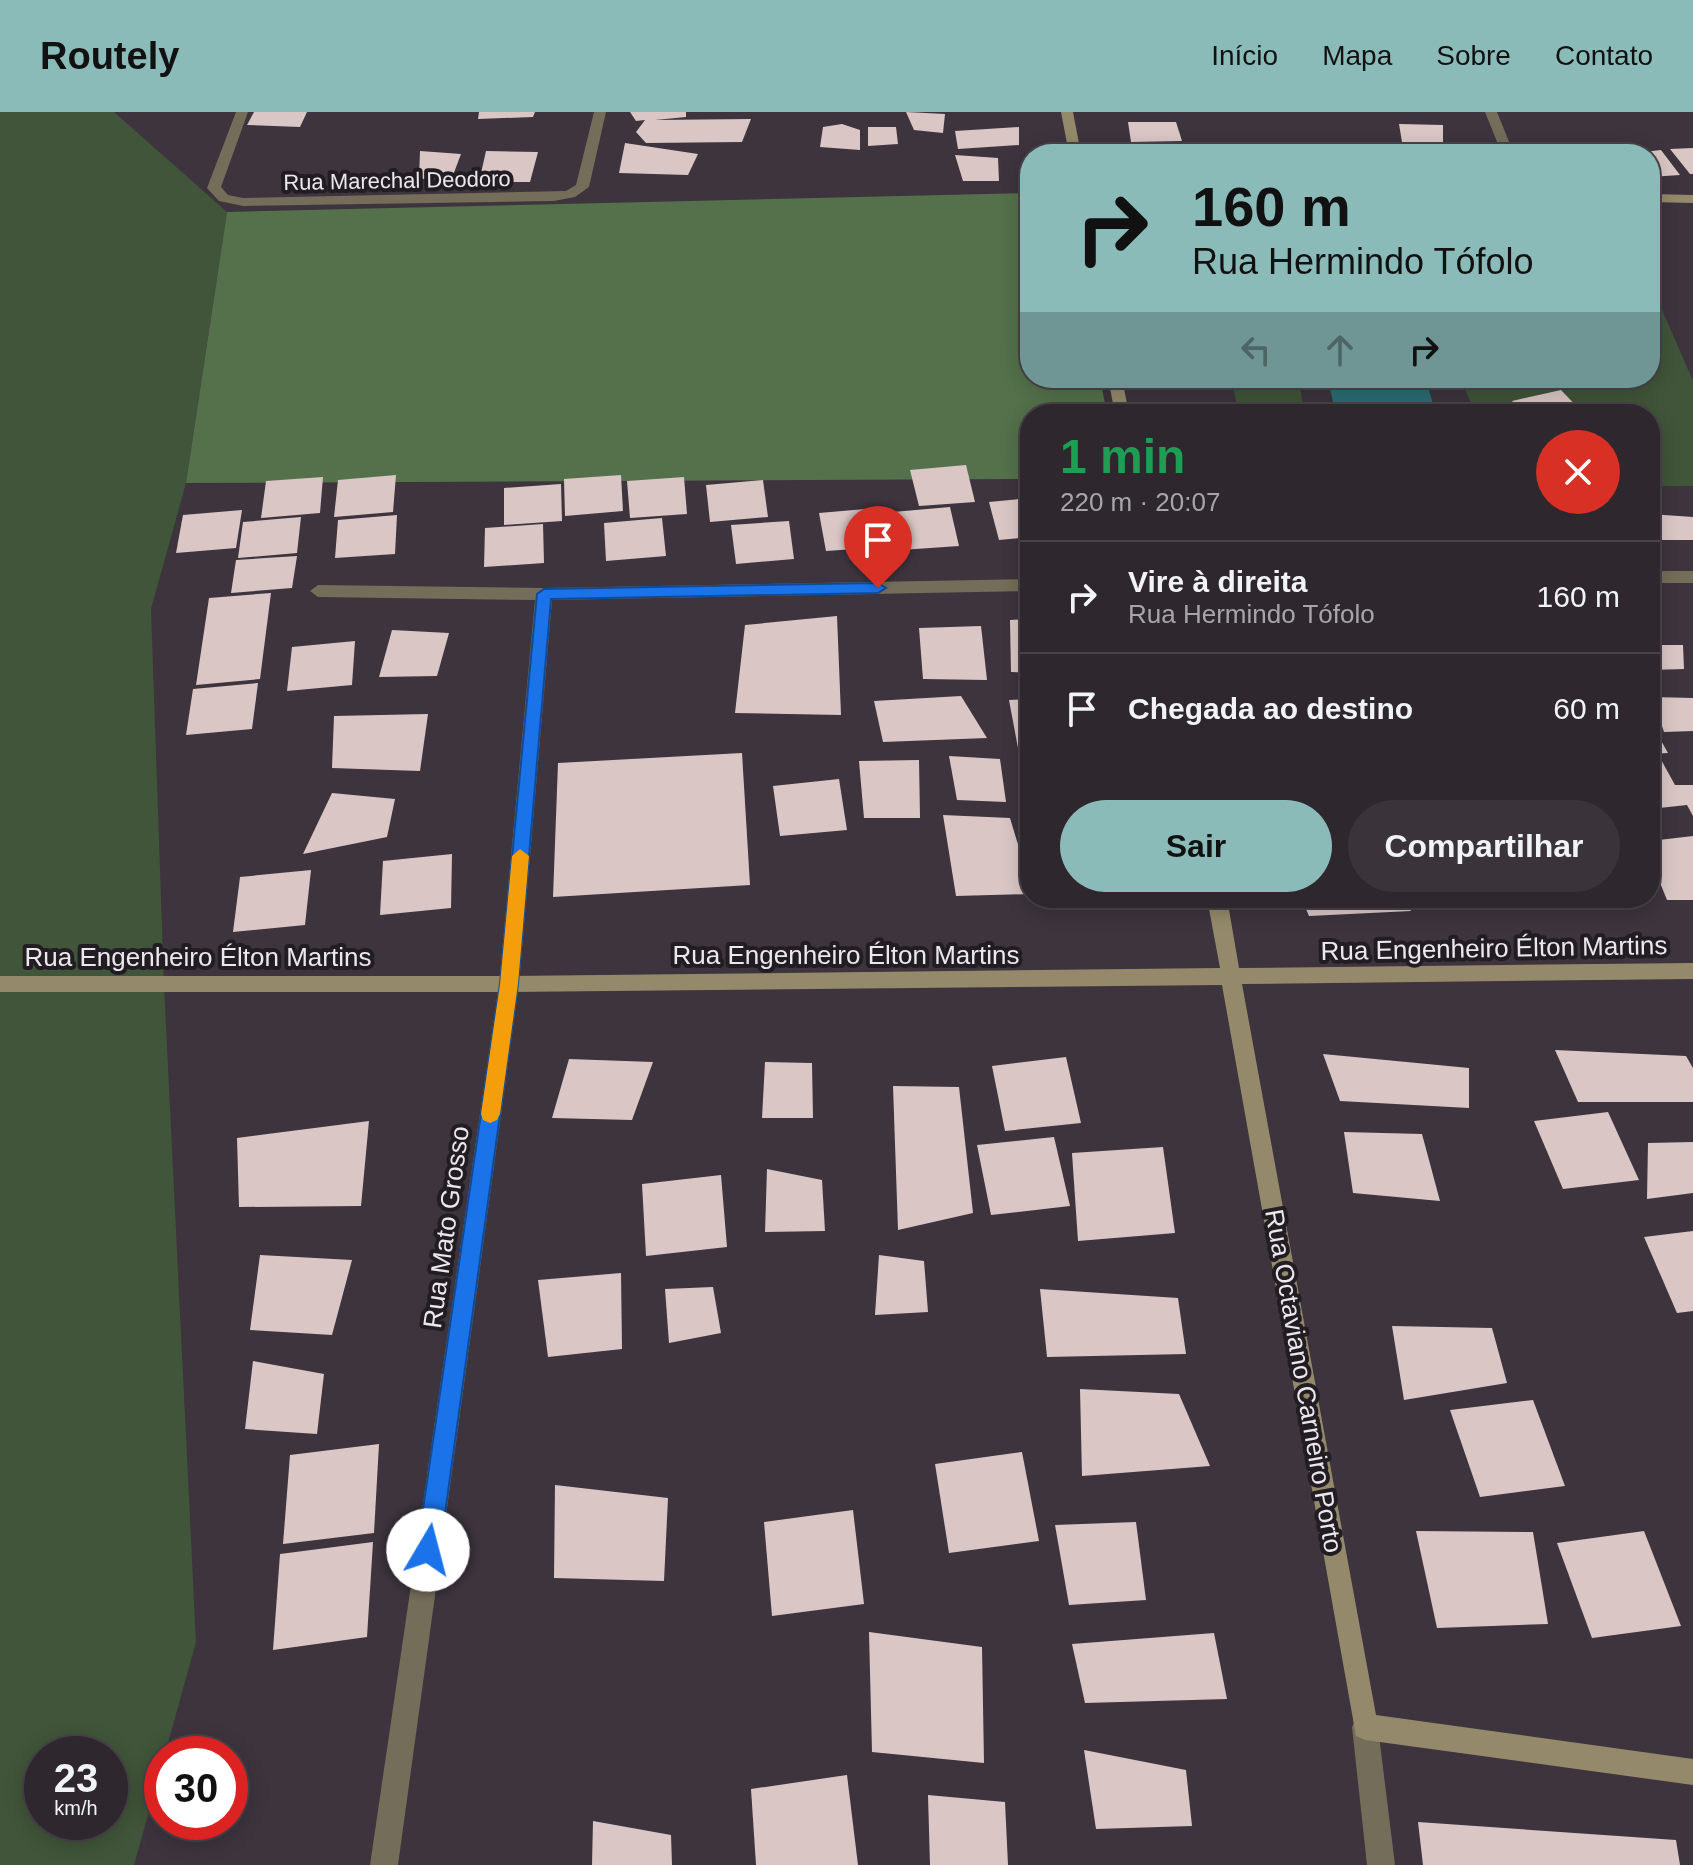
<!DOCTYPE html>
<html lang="pt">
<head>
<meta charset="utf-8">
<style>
	body { margin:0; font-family:Arial,sans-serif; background:#3a333a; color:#f1f3f6; height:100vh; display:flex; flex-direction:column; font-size:30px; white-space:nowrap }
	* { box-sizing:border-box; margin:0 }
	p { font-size:26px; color:#a7a5aa }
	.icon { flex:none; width:44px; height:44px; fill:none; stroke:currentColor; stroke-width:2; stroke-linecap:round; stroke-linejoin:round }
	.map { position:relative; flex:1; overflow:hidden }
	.drawer { position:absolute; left:1020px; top:292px; width:640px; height:504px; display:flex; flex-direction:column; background:#2e272e; border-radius:32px; box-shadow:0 4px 20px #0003,0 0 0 2px #49444a }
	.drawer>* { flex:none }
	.hud { position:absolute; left:1020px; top:32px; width:640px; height:244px; border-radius:32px; box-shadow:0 4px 20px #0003,0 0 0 2px #49444a; background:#8bbbb9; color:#111; overflow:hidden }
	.speed { position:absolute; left:24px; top:1624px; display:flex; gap:16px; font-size:40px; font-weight:700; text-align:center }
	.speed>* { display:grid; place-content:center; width:104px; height:104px; border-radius:50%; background:#2e272e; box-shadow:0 4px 20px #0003,0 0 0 2px #49444a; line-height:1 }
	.speed small { font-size:20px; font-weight:400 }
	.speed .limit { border:12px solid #d22; background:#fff; color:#111 }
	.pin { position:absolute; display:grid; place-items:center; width:68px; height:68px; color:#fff; margin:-82px -34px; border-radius:50% 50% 50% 0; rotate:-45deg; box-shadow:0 0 8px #0007 }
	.pin .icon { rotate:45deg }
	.me { position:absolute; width:88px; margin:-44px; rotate:8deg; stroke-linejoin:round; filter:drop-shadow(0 0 6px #0008) }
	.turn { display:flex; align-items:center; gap:28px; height:168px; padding:0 40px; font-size:36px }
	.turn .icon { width:104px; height:104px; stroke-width:2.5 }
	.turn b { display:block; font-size:56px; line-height:68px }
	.lanes { display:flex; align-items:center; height:76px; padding:0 40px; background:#0003; justify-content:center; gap:40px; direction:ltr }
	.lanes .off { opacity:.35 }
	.round { display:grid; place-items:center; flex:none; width:84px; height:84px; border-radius:42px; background:#3a333a }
	.headline { display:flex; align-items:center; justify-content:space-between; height:136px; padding:0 40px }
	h1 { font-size:48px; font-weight:600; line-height:60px; color:#1e9e55 }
	.button { display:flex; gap:16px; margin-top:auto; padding:16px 40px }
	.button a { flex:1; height:92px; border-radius:48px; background:#8bbbb9; color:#111; font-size:32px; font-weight:600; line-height:92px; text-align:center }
	.button a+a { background:#3a333a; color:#f1f3f6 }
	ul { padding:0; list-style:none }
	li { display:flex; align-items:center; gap:24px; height:112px; padding:0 40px; border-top:2px solid #49444a }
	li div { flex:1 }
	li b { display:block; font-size:30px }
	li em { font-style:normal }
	header { display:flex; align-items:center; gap:48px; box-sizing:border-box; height:112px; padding:0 40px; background:#8bbbb9; color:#111 }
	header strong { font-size:38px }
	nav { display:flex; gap:44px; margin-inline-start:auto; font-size:28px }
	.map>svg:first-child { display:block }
	.green { fill:#405539; fill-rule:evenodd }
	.forest { fill:#54714b }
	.water { fill:#2b6e74 }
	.building { fill:#dac7c5 }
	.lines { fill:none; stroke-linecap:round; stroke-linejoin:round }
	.street { fill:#736d59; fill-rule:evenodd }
	.secondary { fill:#948a6b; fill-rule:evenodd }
	.route { fill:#1a73e8; stroke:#114b97; stroke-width:2 }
	.slow { fill:#f59e0b }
	.labels { text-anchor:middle; stroke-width:8; stroke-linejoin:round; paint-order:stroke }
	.far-street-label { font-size:22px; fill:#ede7ed; stroke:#211d22 }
	.street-label { font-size:26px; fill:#ede7ed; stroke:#211d22 }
</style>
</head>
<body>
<header>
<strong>Routely</strong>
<nav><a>Início</a><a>Mapa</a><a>Sobre</a><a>Contato</a></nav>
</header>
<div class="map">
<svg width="1693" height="1753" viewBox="0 0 1693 1753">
	<rect width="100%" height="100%" fill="#3d343e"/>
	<g class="green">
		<path d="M0 0H114L227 100 186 371 151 497 164 873 196 1530 165 1642H162V1653L134 1753H0ZM42 1642H110V1710H42Z"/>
		<path d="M1650 170 1693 269V374H1650V302H1476L1460 266H1650Z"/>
		<path d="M1231 266H1298L1305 302H1239Z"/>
	</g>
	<path class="forest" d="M1030 81V266H1100L1107 302H1030V367L186 371 227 100Z"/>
	<path class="water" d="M1329 273 1428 275 1436 302H1336Z"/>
	<g class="building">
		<path d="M254 0H307L300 15 247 13Z"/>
		<path d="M479 0H535L533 5 478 7Z"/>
		<path d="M630 0H686V5L655 8 751 7 742 30 646 31 636 20 645 8 636 9Z"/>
		<path d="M906 0 945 2 943 21 914 18Z"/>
		<path d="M1128 10H1176L1182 29 1131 30Z"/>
		<path d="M842 12 860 18V38L820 35 823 15Z"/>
		<path d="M1399 12 1443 13V30H1402Z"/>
		<path d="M868 15H896L898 32 868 34Z"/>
		<path d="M1019 15V33L958 37 955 19Z"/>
		<path d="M625 31 698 42 688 63 619 61Z"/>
		<path d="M1598 32 1605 42H1558L1553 35Z"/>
		<path d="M1298 36H1338L1339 42H1298Z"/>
		<path d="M1693 36V62H1690L1670 37Z"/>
		<path d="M1173 38 1174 42H1119V39Z"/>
		<path d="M1661 38 1680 63 1650 65V42L1643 40Z"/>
		<path d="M420 39 461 42 452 66 419 67Z"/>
		<path d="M486 39 538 40 530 70H479Z"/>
		<path d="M955 43 998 46 999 69H963Z"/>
		<path d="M1561 278 1584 302H1524L1512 289Z"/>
		<path d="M966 353 975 390 919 394 910 358Z"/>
		<path d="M396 363 393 400 334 405 338 368Z"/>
		<path d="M621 363 623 399 565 404 564 367Z"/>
		<path d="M323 365 320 401 261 406 266 369Z"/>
		<path d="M684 365 687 402 630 406 627 369Z"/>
		<path d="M763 368 768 405 710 410 706 373Z"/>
		<path d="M561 372 562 409 504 413V376Z"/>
		<path d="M1030 386V425L999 428 989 390Z"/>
		<path d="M950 395 959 434 901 438 893 400Z"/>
		<path d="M877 396 884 435 826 439 819 401Z"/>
		<path d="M242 398 236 436 176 441 183 403Z"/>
		<path d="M1650 402 1693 405V428H1654L1650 418Z"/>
		<path d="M397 403 395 442 335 446 338 408Z"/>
		<path d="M301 405 297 441 238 446 243 410Z"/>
		<path d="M662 406 666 444 606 449 604 411Z"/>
		<path d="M789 409 794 447 736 452 731 413Z"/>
		<path d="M543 412 544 451 484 455 485 416Z"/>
		<path d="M297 444 292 476 231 481 236 448Z"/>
		<path d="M271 481 260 567 196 573 209 486Z"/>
		<path d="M837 504 841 603 735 601 745 513Z"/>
		<path d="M1030 507V561L1011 560 1010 508Z"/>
		<path d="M981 514 987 568 923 567 919 516Z"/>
		<path d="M392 518 449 521 437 564 379 565Z"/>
		<path d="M355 529 352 573 287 579 292 535Z"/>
		<path d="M1650 533H1683L1684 557 1650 558Z"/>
		<path d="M258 571 252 617 186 623 193 577Z"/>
		<path d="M961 584 987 626 883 630 874 589Z"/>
		<path d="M1652 585 1693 586V619L1664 620Z"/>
		<path d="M1030 587V636H1018L1009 588Z"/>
		<path d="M428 602 420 659 332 656 334 604Z"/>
		<path d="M1650 609 1668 641 1650 642Z"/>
		<path d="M742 641 750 773 553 785 558 651Z"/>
		<path d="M949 644 1000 647 1006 690 957 688Z"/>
		<path d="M1659 644 1675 673H1693V704L1687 693 1650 697V645Z"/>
		<path d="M919 648 920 706H864L859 649Z"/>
		<path d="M1030 649V691H1029L1019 650Z"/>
		<path d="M839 667 847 718 780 724 773 674Z"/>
		<path d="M332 681 395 687 387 725 303 742Z"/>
		<path d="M943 703 1010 706 1030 772V782L956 784Z"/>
		<path d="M1693 724V788H1667L1650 746V729Z"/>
		<path d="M452 742 451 796 380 803 383 749Z"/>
		<path d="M311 758 305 813 233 820 240 765Z"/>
		<path d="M1301 786H1406L1411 799 1309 804Z"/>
		<path d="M1555 938 1686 944 1693 956V990H1578Z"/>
		<path d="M1323 942 1469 956V996L1340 989Z"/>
		<path d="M1066 945 1081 1011 1005 1019 992 954Z"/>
		<path d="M569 947 653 950 632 1008 552 1006Z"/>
		<path d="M765 950 812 951 813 1006H762Z"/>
		<path d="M893 974 959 975 973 1101 898 1118Z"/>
		<path d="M1608 1000 1639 1068 1563 1077 1534 1009Z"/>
		<path d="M369 1009 361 1094 239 1095 237 1026Z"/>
		<path d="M1344 1020 1422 1022 1440 1089 1353 1081Z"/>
		<path d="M1054 1025 1070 1094 991 1103 977 1033Z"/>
		<path d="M1693 1030V1081L1647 1087 1648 1031Z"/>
		<path d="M1163 1035 1175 1121 1078 1129 1072 1041Z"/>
		<path d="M767 1057 822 1068 825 1119 765 1120Z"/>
		<path d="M721 1063 727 1135 646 1144 642 1072Z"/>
		<path d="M1693 1119V1199L1677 1201 1644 1125Z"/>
		<path d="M260 1143 352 1148 332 1223 250 1218Z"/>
		<path d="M879 1143 924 1149 928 1200 875 1203Z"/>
		<path d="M621 1161 622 1237 548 1245 538 1168Z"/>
		<path d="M713 1175 721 1221 669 1231 665 1177Z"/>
		<path d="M1040 1177 1178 1186 1186 1242 1047 1245Z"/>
		<path d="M1392 1214 1492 1216 1507 1271 1404 1288Z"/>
		<path d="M253 1249 324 1262 317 1322 245 1317Z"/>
		<path d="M1080 1277 1179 1282 1210 1354 1082 1364Z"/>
		<path d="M1533 1288 1565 1374 1480 1385 1450 1298Z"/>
		<path d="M379 1332 374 1421 283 1432 290 1343Z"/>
		<path d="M1022 1340 1039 1429 949 1441 935 1352Z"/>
		<path d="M555 1373 668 1386 664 1469 554 1466Z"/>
		<path d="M853 1398 864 1492 772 1504 764 1410Z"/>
		<path d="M1136 1410 1146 1488 1069 1493 1055 1413Z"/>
		<path d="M1416 1419 1533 1420 1548 1512 1437 1516Z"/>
		<path d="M1644 1419 1681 1514 1592 1526 1557 1431Z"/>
		<path d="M373 1430 367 1525 273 1538 280 1442Z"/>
		<path d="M869 1520 982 1535 984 1651 872 1640Z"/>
		<path d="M1214 1521 1227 1587 1085 1591 1072 1532Z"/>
		<path d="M1084 1638 1186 1658 1192 1714 1096 1717Z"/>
		<path d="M847 1663 858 1753H756L751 1677Z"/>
		<path d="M928 1683 1005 1690 1008 1753H930Z"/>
		<path d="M593 1709 671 1723 672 1753H592Z"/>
		<path d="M1418 1710 1676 1728 1680 1753H1423Z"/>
	</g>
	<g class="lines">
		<g class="street">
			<path d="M236 0H248L221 75 228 83 243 86 566 79 576 73 594 0H606L589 75 575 85 554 89 243 94 219 89 207 76Z"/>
			<path d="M1485 0H1497L1514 42H1502Z"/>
			<rect x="1650" y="459" width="43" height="12"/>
			<path d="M1030 467V479L552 488 519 872 398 1753H370L499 872 535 488 318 485 310 479 318 473 544 476Z"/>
			<path d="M1365 1602 1374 1606 1378 1615 1395 1753H1367L1352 1615 1356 1606Z"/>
		</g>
		<g class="secondary">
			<path d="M1061 0H1073L1081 42H1069Z"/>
			<path d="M1650 82 1693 83V91L1650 90Z"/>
			<path d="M1108 266H1122L1129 302H1115Z"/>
			<path d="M1207 786H1227L1239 856 1693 851V867L1242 872 1376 1603 1693 1647V1673L1365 1628 1356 1624 1222 873 509 880H0V864H509L1220 856Z"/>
		</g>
	</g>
	<path class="route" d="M878 471 886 476 878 481 551 487 518 872 440 1438 436 1446 428 1450 420 1446 417 1438 500 872 537 482 544 477Z"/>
	<path class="slow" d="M520 737 529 744 518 872 500 1002 497 1008 490 1011 483 1008 481 1002 500 872 512 744Z"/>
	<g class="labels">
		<g class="far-street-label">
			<text transform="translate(397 68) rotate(-1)" y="8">Rua Marechal Deodoro</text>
		</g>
		<g class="street-label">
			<text transform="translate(1494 836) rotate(-1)" y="9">Rua Engenheiro Élton Martins</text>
			<text x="846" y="852">Rua Engenheiro Élton Martins</text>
			<text x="198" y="854">Rua Engenheiro Élton Martins</text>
			<text transform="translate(446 1115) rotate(-82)" y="9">Rua Mato Grosso</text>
			<text transform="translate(1304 1269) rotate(80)" y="9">Rua Octaviano Carneiro Porto</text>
		</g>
	</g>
</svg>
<div class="speed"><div>23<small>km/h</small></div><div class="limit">30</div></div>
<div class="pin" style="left:878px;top:476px;background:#d93025"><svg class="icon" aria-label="arrive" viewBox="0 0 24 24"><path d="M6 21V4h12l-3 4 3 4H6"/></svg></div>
<svg class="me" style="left:428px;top:1438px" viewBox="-20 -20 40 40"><circle r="19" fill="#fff"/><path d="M0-13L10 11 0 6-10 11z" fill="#1a73e8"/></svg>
<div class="hud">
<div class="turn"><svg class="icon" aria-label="right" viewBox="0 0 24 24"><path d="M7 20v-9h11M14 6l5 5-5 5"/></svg><div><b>160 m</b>Rua Hermindo Tófolo</div></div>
<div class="lanes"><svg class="icon off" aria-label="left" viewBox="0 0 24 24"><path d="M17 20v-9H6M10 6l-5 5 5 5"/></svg><svg class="icon off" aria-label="ahead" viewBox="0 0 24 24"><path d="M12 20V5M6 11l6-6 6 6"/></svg><svg class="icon" aria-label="right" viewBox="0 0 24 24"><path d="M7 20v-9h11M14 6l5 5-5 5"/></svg></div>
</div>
<section class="drawer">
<div class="headline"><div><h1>1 min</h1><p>220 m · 20:07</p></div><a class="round" style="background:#d93025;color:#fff"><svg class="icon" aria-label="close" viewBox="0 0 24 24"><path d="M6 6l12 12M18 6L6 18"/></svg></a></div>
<ul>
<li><svg class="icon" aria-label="right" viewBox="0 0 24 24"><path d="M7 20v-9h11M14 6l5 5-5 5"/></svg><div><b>Vire à direita</b><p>Rua Hermindo Tófolo</p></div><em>160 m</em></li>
<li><svg class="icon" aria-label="arrive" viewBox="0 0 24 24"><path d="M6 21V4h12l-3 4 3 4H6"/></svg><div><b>Chegada ao destino</b></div><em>60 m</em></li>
</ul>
<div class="button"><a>Sair</a><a>Compartilhar</a></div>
</section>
</div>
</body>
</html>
